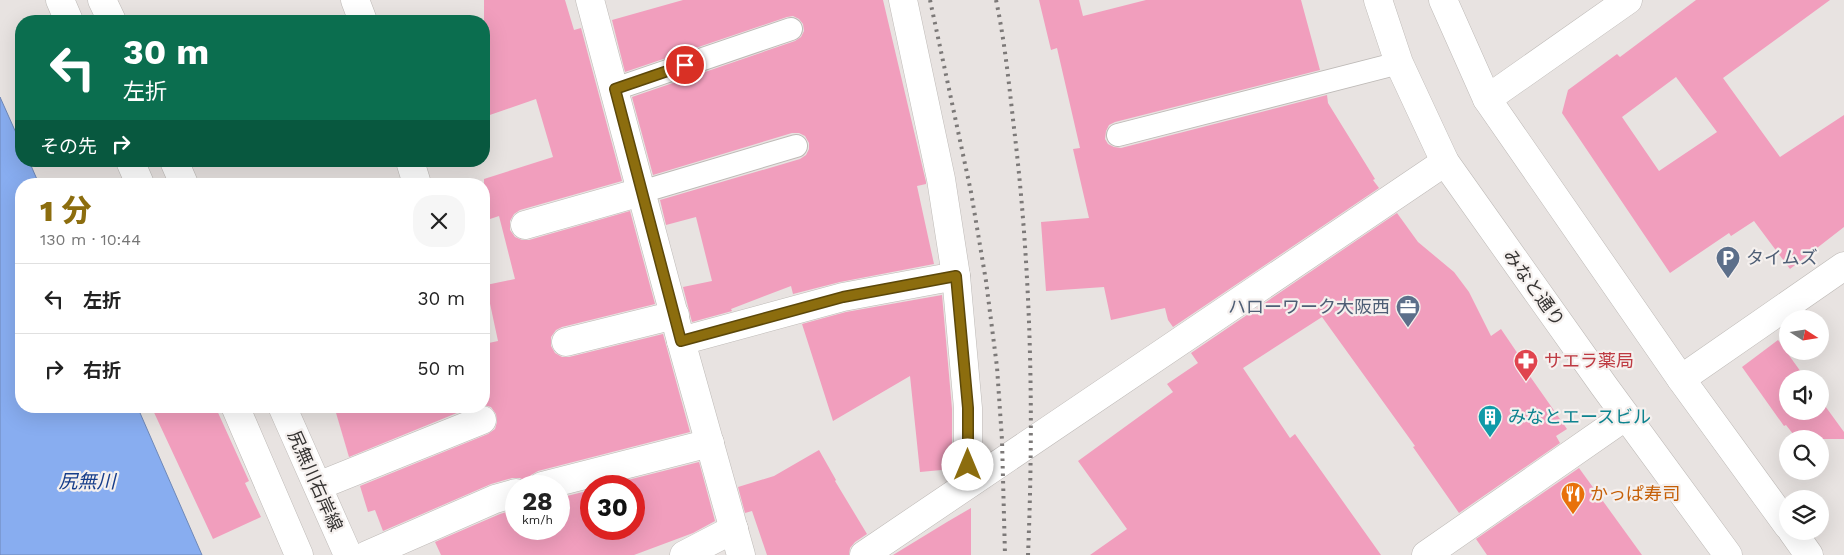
<!DOCTYPE html>
<html lang="ja">
<head>
<meta charset="utf-8">
<style>
	body { margin:0; font-family:"Work Sans","Noto Sans JP",sans-serif; background:#f6f6f6; color:#222; height:100vh; display:flex; flex-direction:column; font-size:19px; white-space:nowrap }
	* { box-sizing:border-box; margin:0 }
	p { font-size:16px; color:#767676 }
	.icon { flex:none; width:28px; height:28px; fill:none; stroke:currentColor; stroke-width:2; stroke-linecap:round; stroke-linejoin:round }
	.map { position:relative; flex:1; overflow:hidden }
	.drawer { position:absolute; left:15px; top:178px; width:475px; height:235px; display:flex; flex-direction:column; background:#fff; border-radius:20px; box-shadow:0 5px 20px #0002 }
	.drawer>* { flex:none }
	.hud { position:absolute; left:15px; top:15px; width:475px; height:152px; border-radius:20px; box-shadow:0 5px 20px #0002; background:#0b6e4f; color:#fff; overflow:hidden }
	.needle { width:32px; rotate:102deg }
	.controls { position:absolute; left:1779px; top:310px; display:grid; gap:10px }
	.controls a { display:grid; place-items:center; width:50px; height:50px; border-radius:50%; background:#fff; box-shadow:0 5px 20px #0002; font-size:25px }
	.speed { position:absolute; left:505px; top:475px; display:flex; gap:10px; font-size:25px; font-weight:700; text-align:center }
	.speed>* { display:grid; place-content:center; width:65px; height:65px; border-radius:50%; background:#fff; box-shadow:0 5px 20px #0002; line-height:1 }
	.speed small { font-size:12px; font-weight:400 }
	.speed .limit { border:8px solid #d22; background:#fff; color:#111 }
	.pin { position:absolute; display:grid; place-items:center; width:42px; height:42px; color:#fff; margin:-21px; border:2px solid #fff; border-radius:50%; box-shadow:0 1px 5px #0007 }
	.me { position:absolute; width:55px; margin:-28px; rotate:0deg; stroke-linejoin:round; filter:drop-shadow(0 0 4px #0008) }
	.turn { display:flex; align-items:center; gap:18px; height:105px; padding:0 25px; font-size:22px }
	.turn .icon { width:65px; height:65px; stroke-width:2.5 }
	.turn b { display:block; font-size:35px; line-height:42px }
	.then { display:flex; align-items:center; height:48px; padding:0 25px; background:#0003; gap:10px; font-size:19px }
	.round { display:grid; place-items:center; flex:none; width:52px; height:52px; border-radius:20px; background:#f6f6f6 }
	.summary { display:flex; align-items:center; justify-content:space-between; height:85px; padding:0 25px }
	h1 { font-size:30px; font-weight:800; line-height:38px; color:#8c6d0e }
	ul { padding:0; list-style:none }
	li { display:flex; align-items:center; gap:15px; height:70px; padding:0 25px; border-top:1px solid #e0e0e0 }
	li div { flex:1 }
	li b { display:block; font-size:19px }
	li em { font-style:normal }
	.map>svg:first-child { display:block }
	.water { fill:#88adf0; stroke:#6f88b7 }
	.building { fill:#f19ebd; fill-rule:evenodd }
	.lines { fill:none; stroke-linecap:round; stroke-linejoin:round }
	.lane-casing { stroke:#bebab7; stroke-width:24 }
	.street-casing { stroke:#bebab7; stroke-width:29 }
	.secondary-casing { stroke:#bebab7; stroke-width:29 }
	.highway-casing { stroke:#bebab7; stroke-width:29 }
	.lane { stroke:#fff; stroke-width:22 }
	.street { stroke:#fff; stroke-width:28 }
	.secondary { stroke:#fff; stroke-width:28 }
	.highway { stroke:#fff; stroke-width:28 }
	.rail { stroke:#7c7978; stroke-width:4; stroke-dasharray:2.5 5; stroke-linecap:butt }
	.route-casing { stroke:#5b4709; stroke-width:12 }
	.route { stroke:#8c6d0e; stroke-width:9 }
	.labels { text-anchor:middle; stroke-width:4.5; stroke-linejoin:round; paint-order:stroke }
	.service-label { font-size:18px; fill:#4e5e75; stroke:#f5f0ee; text-anchor:start }
	.street-label { font-size:18px; fill:#353332; stroke:#f5f0ee }
	.health-label { font-size:18px; fill:#be3a42; stroke:#f5f0ee; text-anchor:start }
	.culture-label { font-size:18px; fill:#0d838f; stroke:#f5f0ee; text-anchor:start }
	.food-label { font-size:18px; fill:#c56008; stroke:#f5f0ee; text-anchor:start }
	.water-label { font-size:19px; font-style:italic; fill:#163d8a; stroke:#f5f0ee }
</style>
</head>
<body>
<div class="map">
<svg width="1844" height="555" viewBox="0 0 1844 555">
	<rect width="100%" height="100%" fill="#e8e3e1"/>
	<path class="water" d="M0 97 21 144V161H29L39 184H21V406H137L202 555H0Z"/>
	<g class="building">
		<path d="M484 0H565L574 30 581 28 622 181 520 210 514 214 510 221V230L515 237 522 240H529L630 211 655 304 562 327 556 330 551 337V346L555 353 562 357H569L663 334 690 432 538 471 531 475 527 482 520 478H512L491 484 383 531 375 510 368 512 360 486 488 434 495 429 497 422 496 414 491 407 484 405V344L498 341 486 285 515 279 499 216 484 221V179L553 157 536 99 484 117Z"/>
		<path d="M683 0H883L926 182V184L917 186 934 264 840 282 793 294 791 286 731 309 732 311 692 322 683 287 712 281 696 217 666 225 660 200 800 159 806 155 809 149V143L805 136 799 133H792L653 175 632 97 795 41 801 37 804 31 803 24 799 19 793 16 787 17 625 72 612 20Z"/>
		<path d="M1039 0H1079L1083 16 1146 0H1301L1320 70 1115 122 1109 125 1106 131 1105 139 1108 144 1114 147 1121 148 1327 95 1328 103 1375 179 1373 180 1379 188 1173 327 1168 320 1165 308 1111 320 1104 287 1046 291 1041 222 1089 218 1073 149 1080 148 1057 48 1051 50Z"/>
		<path d="M1696 0H1830L1723 78 1780 157 1844 115V227L1790 269 1754 221 1731 236 1729 233 1670 273 1562 113 1568 90 1617 54 1620 57ZM1676 77 1717 132 1659 171 1622 117Z"/>
		<path d="M1397 213 1418 242 1454 272 1469 292 1491 336 1501 329 1518 354 1515 355 1567 429 1556 436 1560 443 1459 513 1413 447 1415 446 1322 317 1243 368 1290 438 1295 434 1381 555H1090L1127 529 1078 461 1173 392 1167 384 1198 363 1191 353Z"/>
		<path d="M942 295 952 409V469L920 472 910 376 833 421 802 324 846 312Z"/>
		<path d="M1778 340 1806 379H1788V411H1820V399L1844 432V439H1797L1786 425 1784 426 1742 367Z"/>
		<path d="M151 406H215L249 481 245 483 261 517 213 539Z"/>
		<path d="M334 406H474L349 457Z"/>
		<path d="M819 450 836 480 835 481 867 534 855 542 850 548 849 555H767L752 511 745 513 738 487 774 476Z"/>
		<path d="M699 462 715 521 693 533 634 555H441L435 542 500 514 516 509V529H559V498L591 490V529H634V486H604Z"/>
		<path d="M1579 468 1642 555H1487L1476 539Z"/>
		<path d="M971 508V555H893L947 522Z"/>
	</g>
	<g class="lines">
		<defs>
			<g id="lane">
				<path d="M615 89 791 29"/>
				<path d="M1118 135 1399 63"/>
				<path d="M641 192 796 146"/>
			</g>
			<g id="street">
				<path d="M60 0 69 21"/>
				<path d="M102 0 112 21"/>
				<path d="M355 0 363 21"/>
				<path d="M590 0 681 341 741 555"/>
				<path d="M903 0 941 179 956 276 968 408V484"/>
				<path d="M130 161 140 184"/>
				<path d="M174 161 184 184"/>
				<path d="M410 161 417 184"/>
				<path d="M525 225 641 192"/>
				<path d="M681 341 843 297 956 276"/>
				<path d="M566 342 675 315"/>
				<path d="M1681 379 1844 266"/>
				<path d="M235 406 299 555"/>
				<path d="M282 406 348 555"/>
				<path d="M318 486 482 420"/>
				<path d="M542 486 710 443"/>
				<path d="M367 555 495 499 516 493"/>
				<path d="M684 555 734 529"/>
				<path d="M864 555 1445 162"/>
			</g>
			<g id="secondary">
				<path d="M1487 99 1628 0"/>
				<path d="M1426 555 1626 416"/>
			</g>
			<g id="highway">
				<path d="M1378 0 1399 63 1445 162 1604 386 1728 555"/>
				<path d="M1443 0 1487 99 1681 379 1788 526"/>
				<path d="M1792 531 1809 555"/>
			</g>
		</defs>
		<use href="#lane" class="lane-casing"/>
		<use href="#street" class="street-casing"/>
		<use href="#secondary" class="secondary-casing"/>
		<use href="#highway" class="highway-casing"/>
		<use href="#lane" class="lane"/>
		<use href="#street" class="street"/>
		<use href="#secondary" class="secondary"/>
		<use href="#highway" class="highway"/>
		<g class="rail">
			<path d="M930 0 971 192 986 281 997 367 1002 440 1005 555"/>
			<path d="M996 0C1005 42 1009 85 1014 128 1031 270 1034 412 1028 555"/>
		</g>
	</g>
	<g class="lines">
		<defs>
			<path id="route" d="M685 65 615 89 681 341 843 297 956 276 968 408V465"/>
		</defs>
		<use href="#route" class="route-casing"/>
		<use href="#route" class="route"/>
	</g>
	<defs>
		<symbol id="parking-pin" viewBox="-11 -11 22 30"><path d="M0 17L-7.5 6A9.5 9.5 0 1 1 7.5 6Z" fill="#5c6f8a" stroke="#f5f0ee"/><path d="M-3.5-5.5H1a3.5 3.5 0 0 1 0 7H-1V5.5H-3.5ZM-1-3.4V-.6H.8a1.4 1.4 0 0 0 0-2.8Z" fill="#fff"/></symbol>
		<symbol id="office-pin" viewBox="-11 -11 22 30"><path d="M0 17L-7.5 6A9.5 9.5 0 1 1 7.5 6Z" fill="#5c6f8a" stroke="#f5f0ee"/><path d="M-6-3h4V-5.5h4V-3h4V5H-6ZM-1-4.5V-3h2v-1.5ZM-6 0V1H6V0Z" fill="#fff"/></symbol>
		<symbol id="pharmacy-pin" viewBox="-11 -11 22 30"><path d="M0 17L-7.5 6A9.5 9.5 0 1 1 7.5 6Z" fill="#e0444e" stroke="#f5f0ee"/><path d="M-2-6h4v4h4v4h-4v4h-4v-4h-4v-4h4Z" fill="#fff"/></symbol>
		<symbol id="building-pin" viewBox="-11 -11 22 30"><path d="M0 17L-7.5 6A9.5 9.5 0 1 1 7.5 6Z" fill="#0f9aa8" stroke="#f5f0ee"/><path d="M-4-6H4V6H1V3H-1V6H-4ZM-2.5-4.3h1.7v1.8h-1.7ZM.8-4.3h1.7v1.8H.8ZM-2.5-1h1.7V.8h-1.7ZM.8-1h1.7V.8H.8Z" fill="#fff"/></symbol>
		<symbol id="restaurant-pin" viewBox="-11 -11 22 30"><path d="M0 17L-7.5 6A9.5 9.5 0 1 1 7.5 6Z" fill="#e8710a" stroke="#f5f0ee"/><path d="M-5-6h1v4h1v-4h1v4h1v-4h1v5L-1.5 .5V6h-2V.5L-5-1ZM5-6V6H3V1.5H1.5Q1.5-4 5-6Z" fill="#fff"/></symbol>
	</defs>
	<g fill-rule="evenodd">
		<use href="#parking-pin" x="1714" y="244" width="28" height="38"/>
		<use href="#office-pin" x="1394" y="293" width="28" height="38"/>
		<use href="#pharmacy-pin" x="1512" y="347" width="28" height="38"/>
		<use href="#building-pin" x="1476" y="403" width="28" height="38"/>
		<use href="#restaurant-pin" x="1559" y="480" width="28" height="38"/>
	</g>
	<g class="labels">
		<g class="service-label">
			<text x="1746" y="264">タイムズ</text>
			<text x="1390" y="313" text-anchor="end">ハローワーク大阪西</text>
		</g>
		<g class="street-label">
			<text transform="translate(1534 288) rotate(54)" y="6">みなと通り</text>
			<text transform="translate(315 481) rotate(66)" y="6">尻無川右岸線</text>
		</g>
		<g class="health-label">
			<text x="1544" y="367">サエラ薬局</text>
		</g>
		<g class="culture-label">
			<text x="1508" y="423">みなとエースビル</text>
		</g>
		<g class="food-label">
			<text x="1590" y="500">かっぱ寿司</text>
		</g>
		<g class="water-label">
			<text x="87" y="488">尻無川</text>
		</g>
	</g>
</svg>
<div class="controls">
<a><svg class="needle" viewBox="-14 -14 28 28"><path d="M0-13l5 13h-10z" fill="#e53935"/><path d="M0 13l5-13h-10z" fill="#767676"/></svg></a>
<a><svg class="icon" aria-label="sound" viewBox="0 0 24 24"><path d="M4 9h4l5-4v14l-5-4H4zM17 9q2 3 0 6"/></svg></a>
<a><svg class="icon" aria-label="search" viewBox="0 0 24 24"><circle cx="10" cy="10" r="6"/><path d="M15 15l6 6"/></svg></a>
<a><svg class="icon" aria-label="layers" viewBox="0 0 24 24"><path d="M12 4l9 5-9 5-9-5zM3 14l9 5 9-5"/></svg></a>
</div>
<div class="speed"><div>28<small>km/h</small></div><div class="limit">30</div></div>
<div class="pin" style="left:685px;top:65px;background:#d93025"><svg class="icon" aria-label="arrive" viewBox="0 0 24 24"><path d="M6 21V4h12l-3 4 3 4H6"/></svg></div>
<svg class="me" style="left:968px;top:465px" viewBox="-20 -20 40 40"><circle r="19" fill="#fff"/><path d="M0-13L10 11 0 6-10 11z" fill="#8c6d0e"/></svg>
<div class="hud">
<div class="turn"><svg class="icon" aria-label="left" viewBox="0 0 24 24"><path d="M17 20v-9H6M10 6l-5 5 5 5"/></svg><div><b>30 m</b>左折</div></div>
<div class="then">その先<svg class="icon" aria-label="right" viewBox="0 0 24 24"><path d="M7 20v-9h11M14 6l5 5-5 5"/></svg></div>
</div>
<section class="drawer">
<div class="summary"><div><h1>1 分</h1><p>130 m · 10:44</p></div><a class="round"><svg class="icon" aria-label="close" viewBox="0 0 24 24"><path d="M6 6l12 12M18 6L6 18"/></svg></a></div>
<ul>
<li><svg class="icon" aria-label="left" viewBox="0 0 24 24"><path d="M17 20v-9H6M10 6l-5 5 5 5"/></svg><div><b>左折</b></div><em>30 m</em></li>
<li><svg class="icon" aria-label="right" viewBox="0 0 24 24"><path d="M7 20v-9h11M14 6l5 5-5 5"/></svg><div><b>右折</b></div><em>50 m</em></li>
</ul>
</section>
</div>
</body>
</html>
